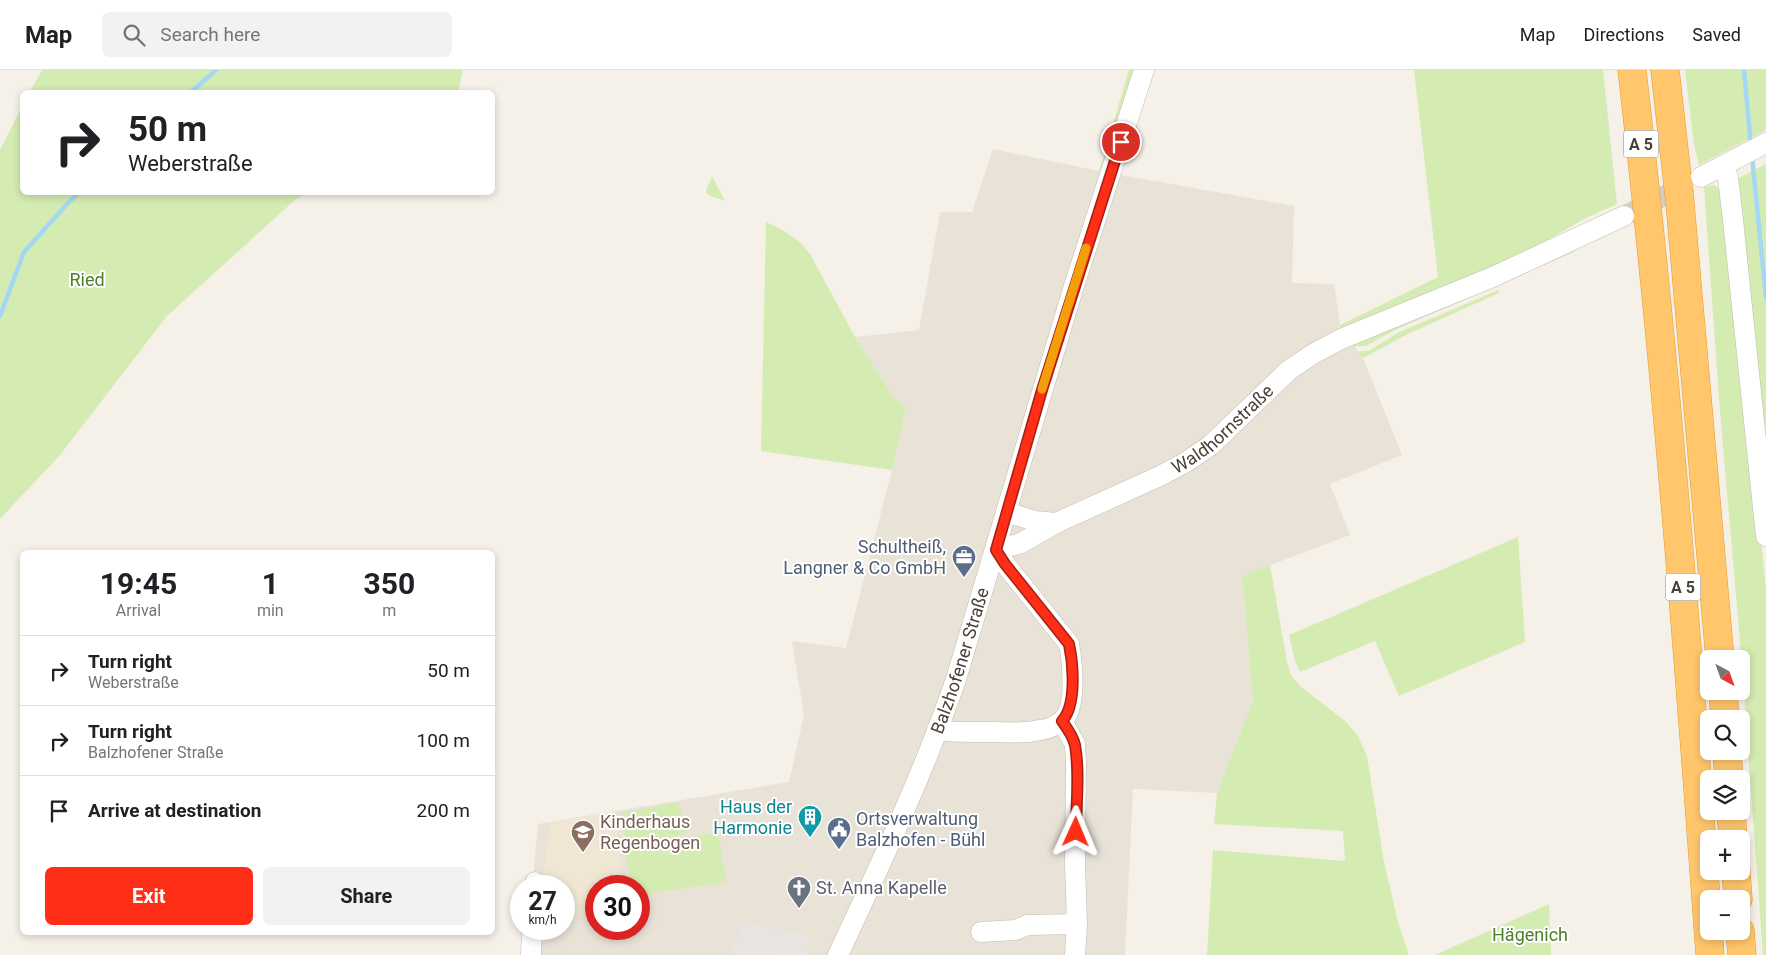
<!DOCTYPE html>
<html lang="en">
<head>
<meta charset="utf-8">
<style>
	body { margin:0; font-family:Roboto,sans-serif; background:#f2f2f2; color:#202124; height:100vh; display:flex; flex-direction:column; font-size:19px; white-space:nowrap }
	* { box-sizing:border-box; margin:0 }
	p { font-size:16px; color:#757577 }
	.icon { flex:none; width:28px; height:28px; fill:none; stroke:currentColor; stroke-width:2; stroke-linecap:round; stroke-linejoin:round }
	.map { position:relative; flex:1; overflow:hidden }
	.side { position:absolute; left:20px; top:480px; width:475px; height:385px; display:flex; flex-direction:column; background:#fff; border-radius:8px; box-shadow:0 2px 8px #0003 }
	.side>* { flex:none }
	.guide { position:absolute; left:20px; top:20px; width:475px; height:105px; border-radius:8px; box-shadow:0 2px 8px #0003; background:#fff; color:#202124; overflow:hidden }
	.needle { width:32px; rotate:139deg }
	.fabs { position:absolute; left:1700px; top:580px; display:grid; gap:10px }
	.fabs a { display:grid; place-items:center; width:50px; height:50px; border-radius:8px; background:#fff; box-shadow:0 2px 8px #0003; font-size:25px }
	.speed { position:absolute; left:510px; top:805px; display:flex; gap:10px; font-size:25px; font-weight:700; text-align:center }
	.speed>* { display:grid; place-content:center; width:65px; height:65px; border-radius:50%; background:#fff; box-shadow:0 2px 8px #0003; line-height:1 }
	.speed small { font-size:12px; font-weight:400 }
	.speed .limit { border:8px solid #d22; background:#fff; color:#111 }
	.pin { position:absolute; display:grid; place-items:center; width:42px; height:42px; color:#fff; margin:-21px; border:2px solid #fff; border-radius:50%; box-shadow:0 1px 5px #0007 }
	.me { position:absolute; width:55px; margin:-28px; rotate:1deg; stroke-linejoin:round; filter:drop-shadow(0 0 4px #0008) }
	.turn { display:flex; align-items:center; gap:18px; height:105px; padding:0 25px; font-size:22px }
	.turn .icon { width:65px; height:65px; stroke-width:2.5 }
	.turn b { display:block; font-size:35px; line-height:42px }
	.eta { display:flex; justify-content:space-evenly; align-items:center; height:85px; text-align:center }
	.eta b { font-size:30px; font-weight:700; line-height:35px }
	.primary-button { display:flex; gap:10px; margin-top:auto; padding:10px 25px }
	.primary-button a { flex:1; height:58px; border-radius:8px; background:#ff2e17; color:#fff; font-size:20px; font-weight:700; line-height:58px; text-align:center }
	.primary-button a+a { background:#f2f2f2; color:#202124 }
	ul { padding:0; list-style:none }
	li { display:flex; align-items:center; gap:15px; height:70px; padding:0 25px; border-top:1px solid #e0e0e0 }
	li div { flex:1 }
	li b { display:block; font-size:19px }
	li em { font-style:normal }
	header { display:flex; align-items:center; gap:30px; box-sizing:border-box; height:70px; padding:0 25px; background:#fff; border-bottom:1px solid #e0e0e0 }
	header strong { font-size:24px }
	nav { display:flex; gap:28px; margin-inline-start:auto; font-size:18px }
	.search { width:350px; height:45px; background:#f2f2f2; display:flex; align-items:center; gap:12px; box-sizing:border-box; padding:0 18px; border-radius:8px; color:#757577; font-size:19px }
	.map>svg:first-child { display:block }
	.residential { fill:#e9e3d7; fill-rule:evenodd }
	.education { fill:#efe6d3 }
	.green { fill:#d4ebb1 }
	.parking { fill:#e7e4e1 }
	.lines { fill:none; stroke-linecap:round; stroke-linejoin:round }
	.stream { stroke:#a4d7f4; stroke-width:4.5 }
	.minor-tunnel { stroke:#d3cec5; stroke-width:20; stroke-dasharray:20 10; stroke-linecap:butt }
	.minor-casing { stroke:#c4bbae; stroke-width:21 }
	.highway-casing { stroke:#e59b34; stroke-width:29 }
	.minor { stroke:#fff; stroke-width:20 }
	.highway { stroke:#ffc66b; stroke-width:28 }
	.route-casing { stroke:#a61e0f; stroke-width:12 }
	.route { stroke:#ff2e17; stroke-width:9 }
	.slow { stroke:#f59e0b; stroke-width:9 }
	.labels { text-anchor:middle; stroke-width:4; stroke-linejoin:round; paint-order:stroke }
	.shield { fill:#fff; stroke:#807a73; stroke-width:1 }
	.shield-label { font-size:16px; font-weight:bold; fill:#4a4137 }
	.park-label { font-size:18px; fill:#4d7f27; stroke:#fff }
	.street-label { font-size:18px; fill:#4a4137; stroke:#fff }
	.service-label { font-size:18px; fill:#4e5e75; stroke:#fff; text-anchor:end }
	.culture-label { font-size:18px; fill:#0d838f; stroke:#fff; text-anchor:end }
	.education-label { font-size:18px; fill:#785e54; stroke:#fff; text-anchor:start }
	.worship-label { font-size:18px; fill:#5b616d; stroke:#fff; text-anchor:start }
</style>
</head>
<body>
<header>
<strong>Map</strong>
<div class="search"><svg class="icon" aria-label="search" viewBox="0 0 24 24"><circle cx="10" cy="10" r="6"/><path d="M15 15l6 6"/></svg>Search here</div>
<nav><a>Map</a><a>Directions</a><a>Saved</a></nav>
</header>
<div class="map">
<svg width="1766" height="885" viewBox="0 0 1766 885">
	<rect width="100%" height="100%" fill="#f5f1e9"/>
	<path class="residential" d="M993 79 1104 102 1294 136 1292 213 1334 214 1340 255 1363 288 1402 385 1330 414 1350 465 1242 506 1253 630 1217 723 1133 719 1125 885H525L527 859H564V816H532L538 754 789 712 804 645 792 571 846 578 892 400 906 338 894 328 855 267 919 260 940 142H972ZM596 816H639V859H596Z"/>
	<path class="education" d="M615 741 623 816H596V842L564 847V816H553V815L542 813 551 752Z"/>
	<g class="green">
		<path d="M42 0H463L458 22H30Z"/>
		<path d="M1129 0H1136L1104 102 1099 101Z"/>
		<path d="M1414 0H1603L1617 134 1586 148 1530 180 1343 260 1340 255 1438 207Z"/>
		<path d="M1685 0H1766V60L1699 95 1694 75Z"/>
		<path d="M22 37V122L307 123 296 129 167 246 60 385 0 449V80Z"/>
		<path d="M1766 94V401L1735 110Z"/>
		<path d="M712 106 725 131 708 125 706 121Z"/>
		<path d="M1715 115 1721 121 1730 149 1766 520V885H1763L1740 571 1720 342 1704 117Z"/>
		<path d="M766 152 779 158 800 172 810 184 855 267 894 328 906 338 892 400 761 381Z"/>
		<path d="M1571 179 1574 182 1397 259 1366 276 1342 277Z"/>
		<path d="M1499 220V223L1408 264 1363 288 1358 282 1370 280 1399 262Z"/>
		<path d="M1518 467 1525 572 1399 626 1375 571 1300 602 1295 591 1289 565Z"/>
		<path d="M1270 495 1287 592 1291 605 1300 616 1345 651 1358 666 1367 686 1384 792 1398 852 1409 885H1207L1213 780 1345 791 1343 761 1214 754 1217 723 1253 630 1242 506Z"/>
		<path d="M679 732 685 764 627 775 621 743Z"/>
		<path d="M718 763 726 812 639 825V816H631L625 777Z"/>
		<path d="M1549 834 1551 885H1435Z"/>
	</g>
	<path class="parking" d="M742 851 810 866 806 885 731 884Z"/>
	<g class="lines">
		<g class="stream">
			<path d="M1744 0 1751 76"/>
			<path d="M191 22 216 0"/>
			<path d="M1752 86 1766 227"/>
			<path d="M0 246 24 182 66 135 79 122"/>
		</g>
		<path class="minor-tunnel" d="M1624 146 1690 113"/>
		<defs>
			<g id="minor">
				<path d="M1724 96 1728 108 1733 150 1766 466"/>
				<path d="M1701 107 1766 73"/>
				<path d="M1006 442 1035 451 1056 453"/>
				<path id="s1" d="M996 480 1021 473 1056 453 1162 405 1186 392 1211 375 1289 300 1313 284 1341 269 1495 206 1624 146"/>
				<path d="M1062 651 1075 674 1076 693 1075 794 1077 854 1075 885"/>
				<path d="M937 660C955 663 973 662 991 662 1007 662 1025 664 1040 660 1049 659 1058 655 1064 649 1077 634 1072 591 1069 574L1005 494 996 480"/>
				<path d="M535 816V812"/>
				<path d="M981 862 1016 860 1027 855 1077 854"/>
				<path d="M531 885 532 859"/>
				<path id="s2" d="M838 885C880 795 924 703 956 609L1073 219 1144 0"/>
			</g>
			<g id="highway">
				<path d="M1632 0C1666 294 1689 590 1710 885"/>
				<path d="M1665 0 1680 133 1720 589"/>
				<path d="M1723 621 1725 649"/>
				<path d="M1727 681 1729 709"/>
				<path d="M1731 741 1733 769"/>
				<path d="M1736 801 1738 829"/>
				<path d="M1740 861 1742 885"/>
			</g>
		</defs>
		<use href="#minor" class="minor-casing"/>
		<use href="#highway" class="highway-casing"/>
		<use href="#minor" class="minor"/>
		<use href="#highway" class="highway"/>
	</g>
	<g class="lines">
		<defs>
			<path id="route" d="M1076 762C1076 734 1080 703 1075 675 1073 666 1067 658 1062 651 1077 635 1073 593 1069 574L1005 494 996 480 1042 320 1121 72"/>
		</defs>
		<use href="#route" class="route-casing"/>
		<use href="#route" class="route"/>
		<path class="slow" d="M1042 319 1086 178"/>
	</g>
	<defs>
		<symbol id="office-pin" viewBox="-11 -11 22 30"><path d="M0 17L-7.5 6A9.5 9.5 0 1 1 7.5 6Z" fill="#5c6f8a" stroke="#fff"/><path d="M-6-3h4V-5.5h4V-3h4V5H-6ZM-1-4.5V-3h2v-1.5ZM-6 0V1H6V0Z" fill="#fff"/></symbol>
		<symbol id="building-pin" viewBox="-11 -11 22 30"><path d="M0 17L-7.5 6A9.5 9.5 0 1 1 7.5 6Z" fill="#0f9aa8" stroke="#fff"/><path d="M-4-6H4V6H1V3H-1V6H-4ZM-2.5-4.3h1.7v1.8h-1.7ZM.8-4.3h1.7v1.8H.8ZM-2.5-1h1.7V.8h-1.7ZM.8-1h1.7V.8H.8Z" fill="#fff"/></symbol>
		<symbol id="civic-pin" viewBox="-11 -11 22 30"><path d="M0 17L-7.5 6A9.5 9.5 0 1 1 7.5 6Z" fill="#5c6f8a" stroke="#fff"/><path d="M-.6-6.5H3V-4.5H.6V-3L4-1V1h2V6H-6V1h2V-1L-.6-3ZM-1.2 2.5V6h2.4V2.5Z" fill="#fff"/></symbol>
		<symbol id="school-pin" viewBox="-11 -11 22 30"><path d="M0 17L-7.5 6A9.5 9.5 0 1 1 7.5 6Z" fill="#8d6e63" stroke="#fff"/><path d="M0-5L7-2L0 1L-7-2ZM-4 1L0 2.5L4 1V4Q0 6-4 4Z" fill="#fff"/></symbol>
		<symbol id="church-pin" viewBox="-11 -11 22 30"><path d="M0 17L-7.5 6A9.5 9.5 0 1 1 7.5 6Z" fill="#6b7280" stroke="#fff"/><path d="M-1.2-6h2.4v3.5h3.3v2.4h-3.3V6h-2.4V-.1h-3.3v-2.4h3.3Z" fill="#fff"/></symbol>
	</defs>
	<g fill-rule="evenodd">
		<use href="#office-pin" x="950" y="473" width="28" height="38"/>
		<use href="#building-pin" x="796" y="733" width="28" height="38"/>
		<use href="#civic-pin" x="825" y="745" width="28" height="38"/>
		<use href="#school-pin" x="569" y="748" width="28" height="38"/>
		<use href="#church-pin" x="785" y="804" width="28" height="38"/>
	</g>
	<g class="labels">
		<g class="shield">
			<rect x="1623.5" y="60.5" width="35" height="27" rx="4"/>
			<rect x="1665.5" y="503.5" width="35" height="27" rx="4"/>
		</g>
		<g class="shield-label">
			<text x="1641" y="80">A 5</text>
			<text x="1683" y="523">A 5</text>
		</g>
		<g class="park-label">
			<text x="87" y="216">Ried</text>
			<text x="1530" y="871">Hägenich</text>
		</g>
		<g class="street-label">
			<text dy="6" stroke="none"><textPath href="#s1" startOffset="259">Waldhornstraße</textPath></text>
			<text dy="6" stroke="none"><textPath href="#s2" startOffset="319">Balzhofener Straße</textPath></text>
		</g>
		<g class="service-label">
			<text x="946" y="483">Schultheiß,<tspan x="946" dy="21">Langner &amp; Co GmbH</tspan></text>
			<text x="856" y="755" text-anchor="start">Ortsverwaltung<tspan x="856" dy="21">Balzhofen - Bühl</tspan></text>
		</g>
		<g class="culture-label">
			<text x="792" y="743">Haus der<tspan x="792" dy="21">Harmonie</tspan></text>
		</g>
		<g class="education-label">
			<text x="600" y="758">Kinderhaus<tspan x="600" dy="21">Regenbogen</tspan></text>
		</g>
		<g class="worship-label">
			<text x="816" y="824">St. Anna Kapelle</text>
		</g>
	</g>
</svg>
<div class="fabs">
<a><svg class="needle" viewBox="-14 -14 28 28"><path d="M0-13l5 13h-10z" fill="#e53935"/><path d="M0 13l5-13h-10z" fill="#757577"/></svg></a>
<a><svg class="icon" aria-label="search" viewBox="0 0 24 24"><circle cx="10" cy="10" r="6"/><path d="M15 15l6 6"/></svg></a>
<a><svg class="icon" aria-label="layers" viewBox="0 0 24 24"><path d="M12 4l9 5-9 5-9-5zM3 14l9 5 9-5"/></svg></a>
<a>+</a>
<a>−</a>
</div>
<div class="speed"><div>27<small>km/h</small></div><div class="limit">30</div></div>
<div class="pin" style="left:1121px;top:72px;background:#d93025"><svg class="icon" aria-label="arrive" viewBox="0 0 24 24"><path d="M6 21V4h12l-3 4 3 4H6"/></svg></div>
<svg class="me" style="left:1076px;top:762px" viewBox="-20 -20 40 40"><path d="M0-17L14 15 0 8-14 15z" fill="#ff2e17" stroke="#fff" stroke-width="4"/></svg>
<div class="guide">
<div class="turn"><svg class="icon" aria-label="right" viewBox="0 0 24 24"><path d="M7 20v-9h11M14 6l5 5-5 5"/></svg><div><b>50 m</b>Weberstraße</div></div>
</div>
<section class="side">
<div class="eta">
<div><b>19:45</b><p>Arrival</p></div>
<div><b>1</b><p>min</p></div>
<div><b>350</b><p>m</p></div>
</div>
<ul>
<li><svg class="icon" aria-label="right" viewBox="0 0 24 24"><path d="M7 20v-9h11M14 6l5 5-5 5"/></svg><div><b>Turn right</b><p>Weberstraße</p></div><em>50 m</em></li>
<li><svg class="icon" aria-label="right" viewBox="0 0 24 24"><path d="M7 20v-9h11M14 6l5 5-5 5"/></svg><div><b>Turn right</b><p>Balzhofener Straße</p></div><em>100 m</em></li>
<li><svg class="icon" aria-label="arrive" viewBox="0 0 24 24"><path d="M6 21V4h12l-3 4 3 4H6"/></svg><div><b>Arrive at destination</b></div><em>200 m</em></li>
</ul>
<div class="primary-button"><a>Exit</a><a>Share</a></div>
</section>
</div>
</body>
</html>
